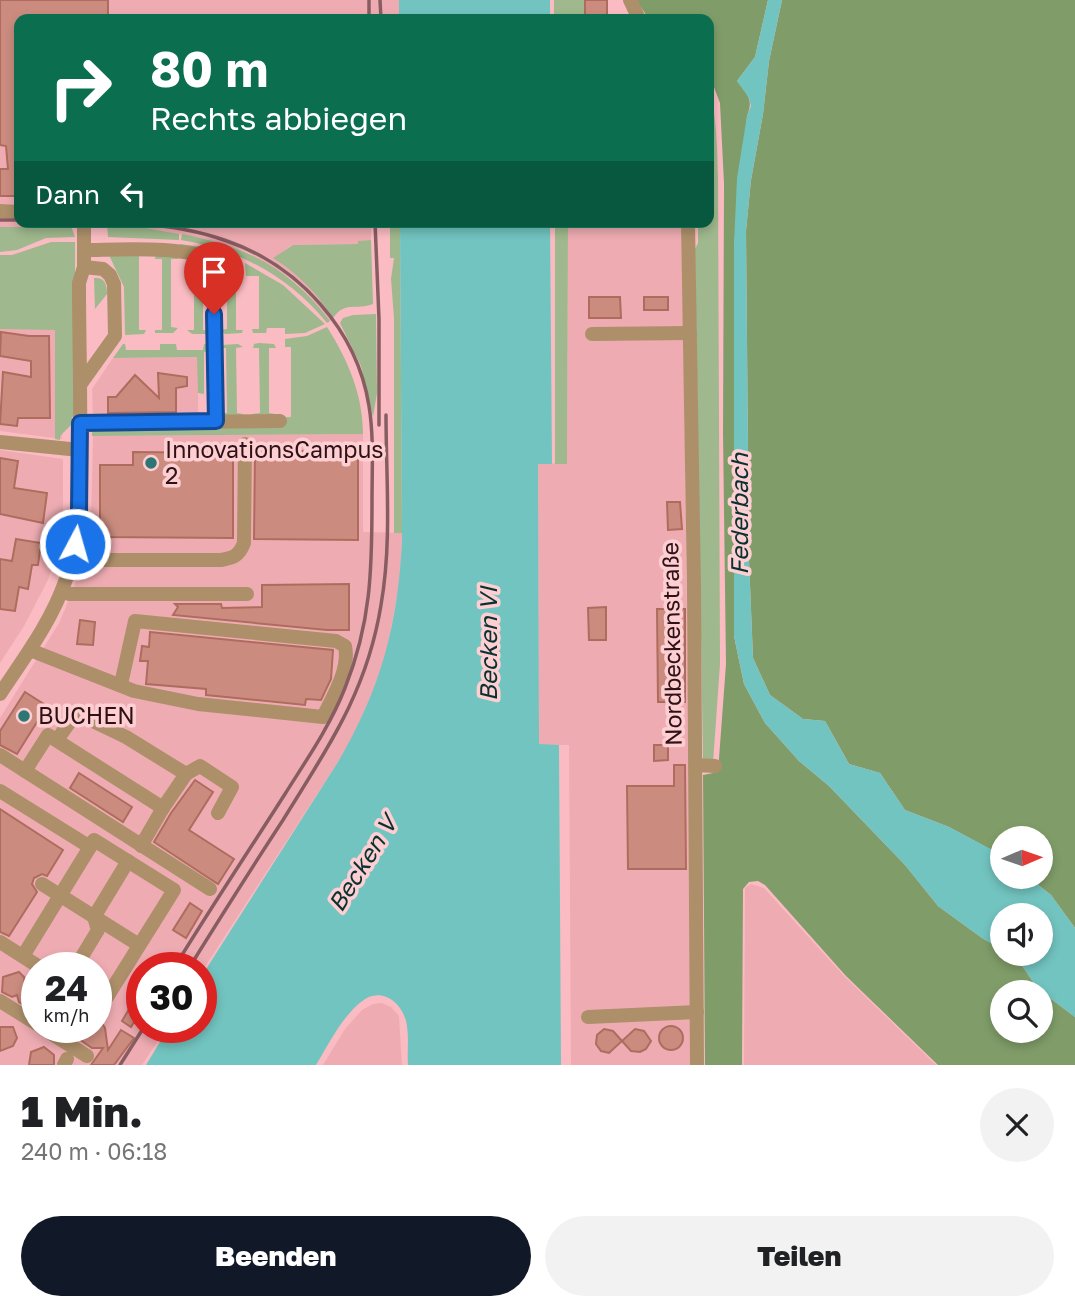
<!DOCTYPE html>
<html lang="de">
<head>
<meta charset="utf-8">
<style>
	body { margin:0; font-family:"Golos Text",sans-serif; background:#f2f2f2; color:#202124; height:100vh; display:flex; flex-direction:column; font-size:26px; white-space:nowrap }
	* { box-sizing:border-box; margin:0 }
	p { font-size:23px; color:#757577 }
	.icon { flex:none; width:38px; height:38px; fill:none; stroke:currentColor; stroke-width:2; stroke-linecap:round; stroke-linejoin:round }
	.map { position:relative; height:1065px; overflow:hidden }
	.sheet { display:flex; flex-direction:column; background:#fff; flex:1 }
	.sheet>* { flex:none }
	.hud { position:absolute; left:14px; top:14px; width:700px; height:214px; border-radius:14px; box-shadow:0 4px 10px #0003; background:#0b6e4f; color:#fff; overflow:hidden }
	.needle { width:46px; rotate:88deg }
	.tools { position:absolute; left:990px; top:826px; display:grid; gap:14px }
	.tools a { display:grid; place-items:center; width:63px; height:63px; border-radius:50%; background:#fff; box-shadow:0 4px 10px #0003; font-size:35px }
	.speed { position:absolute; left:21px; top:952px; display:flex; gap:14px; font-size:35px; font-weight:700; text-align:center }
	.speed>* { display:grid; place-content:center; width:91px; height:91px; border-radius:50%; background:#fff; box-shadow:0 4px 10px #0003; line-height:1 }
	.speed small { font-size:18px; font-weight:400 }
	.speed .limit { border:10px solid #d22; background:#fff; color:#111 }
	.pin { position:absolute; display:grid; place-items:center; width:60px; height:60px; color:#fff; margin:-72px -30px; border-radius:50% 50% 50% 0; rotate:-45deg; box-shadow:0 0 7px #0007 }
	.pin .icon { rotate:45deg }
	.me { position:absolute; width:77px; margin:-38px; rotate:6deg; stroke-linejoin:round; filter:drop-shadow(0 0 5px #0008) }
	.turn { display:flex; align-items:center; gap:24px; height:147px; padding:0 21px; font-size:32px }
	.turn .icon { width:91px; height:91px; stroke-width:2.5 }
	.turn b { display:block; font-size:49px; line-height:60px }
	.then { display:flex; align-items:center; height:66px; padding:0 21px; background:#0003; gap:14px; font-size:26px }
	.round { display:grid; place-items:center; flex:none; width:74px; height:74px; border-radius:37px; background:#f2f2f2 }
	.headline { display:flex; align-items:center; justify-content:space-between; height:119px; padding:0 21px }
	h1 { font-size:42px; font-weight:800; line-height:52px }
	.primary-button { display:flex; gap:14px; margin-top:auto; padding:14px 21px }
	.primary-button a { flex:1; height:80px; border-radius:42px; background:#111827; color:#fff; font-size:28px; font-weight:800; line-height:80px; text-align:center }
	.primary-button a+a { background:#f2f2f2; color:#202124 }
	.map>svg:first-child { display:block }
	.built { fill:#eeacb2; fill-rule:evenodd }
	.green { fill:#9fb88d }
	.forest { fill:#809d69; fill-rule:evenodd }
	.water { fill:#72c4c0 }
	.building { fill:#cb8c7f; stroke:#af6c5e; stroke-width:2 }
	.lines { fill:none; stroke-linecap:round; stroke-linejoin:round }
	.minor { stroke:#ad8f6a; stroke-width:14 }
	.rail { stroke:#885d62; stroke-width:3.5 }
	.route-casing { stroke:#114b97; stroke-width:18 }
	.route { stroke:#1a73e8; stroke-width:12 }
	.poi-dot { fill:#2c7673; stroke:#fdced2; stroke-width:2.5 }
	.labels { text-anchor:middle; stroke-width:7; stroke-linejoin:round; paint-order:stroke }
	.poi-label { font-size:23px; fill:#2d1115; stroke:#fdced2; text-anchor:start }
	.street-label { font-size:23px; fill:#2d1115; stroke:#fdced2 }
	.water-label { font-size:24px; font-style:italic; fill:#083130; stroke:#fdced2 }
</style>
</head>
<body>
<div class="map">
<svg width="1075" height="1065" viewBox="0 0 1075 1065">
	<rect width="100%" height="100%" fill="#fabcc2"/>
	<g class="built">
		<path d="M0 0H399V19H19V222H65L66 227H0Z"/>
		<path d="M96 222H180V225L192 227V222H371V240L359 241 358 244 292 245 274 258 302 279 321 299 333 318 330 321 305 291 290 278 247 252 206 239 129 225H96Z"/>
		<path d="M568 222H682L693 1065H571L569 745H539L538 464 567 463Z"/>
		<path d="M61 325 62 439 0 431V326Z"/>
		<path d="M198 357V420L93 421 92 389 113 358Z"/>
		<path d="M363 434V532L402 533 400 582 385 660 356 732 338 762 201 973V968H142V1027H167L142 1065H0V718L59 623 82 568 91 523 93 436ZM37 968H96V1027H37Z"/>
		<path d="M0 450 63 459V508L61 535 48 580 24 626 0 663Z"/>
		<path d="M751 884 764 888 844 976 936 1065H744L745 888Z"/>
		<path d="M382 1003 391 1007 399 1016 402 1065H323L345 1029 362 1010 373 1004Z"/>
	</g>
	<g class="green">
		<rect x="554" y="0" width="31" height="19"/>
		<path d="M709 88C717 117 717 148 718 178L720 664 713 763 703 761 695 249 698 243V222H709Z"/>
		<path d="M390 222H400L402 533H394V318L391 279 394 258H390Z"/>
		<path d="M555 222H568L567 464H555Z"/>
		<path d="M66 223H70L75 237 46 238 17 250 0 252V227H66Z"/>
		<path d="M107 224 129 225 179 234V240L108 237Z"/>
		<path d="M182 234C245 246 291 268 330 321L327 323C290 277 238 249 181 240Z"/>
		<path d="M371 240 373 304C356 311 346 300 333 318 317 293 298 274 273 258L293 245 358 244V241Z"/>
		<path d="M51 242H75V416L72 417 71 425 60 436V440L55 439V330L0 329V255H12Z"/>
		<path d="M180 244 203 247 242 262 243 276H236V330H243L242 333 225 334 220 330 227 329V267H219L179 248Z"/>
		<path d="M108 253 139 256V330H146L144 334 125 335 124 287Z"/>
		<path d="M156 255 178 257V259H171V327L178 328 173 333H155V330H162V259H155Z"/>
		<path d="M188 260H198L210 267H203V330L210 331 207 334H192L187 330H194V264L187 263Z"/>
		<path d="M245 263 283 285 325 324 305 333 285 334V328H267L266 333H253L252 329H259V276H246Z"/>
		<path d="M94 278C105 277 107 285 107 294L95 309Z"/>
		<path d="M376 314 377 393 373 417 361 366 340 323 343 318 353 315Z"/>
		<path d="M327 327C348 360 363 395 363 434L92 436V426L291 417V347H285V339L307 336Z"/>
		<path d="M259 343 274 344 276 348H269V413L275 414 274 417 252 416V414L260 413 259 348H253L254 344Z"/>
		<path d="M123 344H125L126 350H160V344H176L177 350H203L204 344H208L210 351 204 352V394L198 393 197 357 113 358Z"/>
		<path d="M238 344 243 347 236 348 237 413 243 414V417H223L220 413H227L226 348H220L221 345Z"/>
	</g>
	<g class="forest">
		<path d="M636 0H768L755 57 737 81C747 94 754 99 747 116L734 245V636L744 684 765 723 799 761 829 786 905 865 938 906 982 938 1003 950V954L1016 957 1038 989 1075 1017V1065H938L846 976 765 885 758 881 749 882 743 889 742 1065H705L703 775 718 772 726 664 723 433 724 184 720 103 709 74V19H649ZM1003 992H1041V1031H1003Z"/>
		<path d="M782 0H1075V928L1051 895 1028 877H1041V838H1003V856L949 827 905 810 880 773 849 764 825 721 803 719 770 695 753 658 749 560 746 231 751 180 763 114 769 61Z"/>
	</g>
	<g class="water">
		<rect x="399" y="0" width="151" height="19"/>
		<path d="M768 0H782L769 61 763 114 751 180 746 231 749 560 753 658 770 695 803 719 825 721 849 764 880 773 905 810 949 827 1000 854 1003 856V877H1028L1051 895 1075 928V1017L1038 989 1016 957 1010 954H1041V915H1003V950L982 938 938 906 905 865 829 786 799 761 765 723 744 684 734 636V245L737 178 747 116 751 106 749 98 737 81 755 57Z"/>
		<path d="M400 222H550L552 464H538L539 744 559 745 561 1065H408C407 1052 409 1039 407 1026 404 1003 381 985 361 1002 341 1018 329 1044 316 1065H146L169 1027H201V977L338 762C381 688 398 625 402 540Z"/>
	</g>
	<g class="building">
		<path d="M0 0H108V19H19V196H0V169H8L6 146 0 145Z"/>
		<rect x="585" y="0" width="22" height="19"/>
		<path d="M589 297H620L621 318H589Z"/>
		<rect x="644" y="297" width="24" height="13"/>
		<path d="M1 332 29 336H49L50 418H18L17 426 0 424 3 372 31 377V361L0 356Z"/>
		<path d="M158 373 187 377V386L176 388V412L108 413V397H116L135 375 159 398Z"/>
		<path d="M255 451H358V540L254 539Z"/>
		<path d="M133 452 233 453V538L100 537V465H133Z"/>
		<path d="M0 458 18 461 14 488 47 493 43 523 0 514Z"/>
		<path d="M667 502H680L682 529 668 530Z"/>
		<path d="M16 539 41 543 38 565H32L28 589 19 587 15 611 0 609V559L12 561Z"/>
		<path d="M349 584V630H327L173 615 178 607 175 604H221L222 608 262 607V585Z"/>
		<path d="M606 607V640H589L588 608Z"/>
		<path d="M657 609H685V702H658Z"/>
		<path d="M80 620 95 622 93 645 77 644Z"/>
		<path d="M150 632 333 650 331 679 321 700 306 699 305 705 206 695V689L146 684 148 661H140L142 646 149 647Z"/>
		<path d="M25 692 47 706 17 754 0 745V731Z"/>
		<path d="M654 745H668V760L654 761Z"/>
		<path d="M674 765H685L686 869H628L627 786H674Z"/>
		<path d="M79 773 132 807 123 822 70 788Z"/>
		<path d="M195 780 213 792 189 830 234 859 218 884 154 842 171 813Z"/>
		<path d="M0 809 63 850 47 876 42 874 34 878 32 884 37 892 9 936 0 932Z"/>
		<path d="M190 903 202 911 186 938 173 930Z"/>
		<path d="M19 972 24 977 25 986H37V1012L19 1002 17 995 12 997 2 992 3 977Z"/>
		<path d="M135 999 142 1004V1009L131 1027 122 1021Z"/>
		<path d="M96 1013 105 1028 108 1050 121 1030 134 1038 114 1065H91L103 1048H92L76 1037 75 1027H96Z"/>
		<circle cx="671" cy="1038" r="12"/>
		<path d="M0 1027H13L17 1038 13 1046 0 1051Z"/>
		<path d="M604 1029 613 1031 622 1041 609 1053 601 1051 596 1044 597 1035Z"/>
		<path d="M635 1029 644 1031 651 1041 646 1049 640 1052 631 1051 622 1041Z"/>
		<path d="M44 1047 54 1055V1065H29L31 1052Z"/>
	</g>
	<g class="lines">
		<g class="minor">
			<path d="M630 0 639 19"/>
			<path d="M0 211 19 212"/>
			<path d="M688 222 694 588 697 1065"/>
			<path d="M84 250C115 250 189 245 213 261L216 421"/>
			<path d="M592 334 690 333"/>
			<path d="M80 385 115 336 114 284 110 275 103 269 84 267"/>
			<path d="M80 423 280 421"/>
			<path d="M0 442 80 450"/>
			<path d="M72 557 90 560H221C233 558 239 556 244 543L245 444"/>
			<path d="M62 590 69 594H247"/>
			<path d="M30 650 134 691 198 704 323 717C333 696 350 669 345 646L336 641 135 621 121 684"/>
			<path d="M0 694C24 658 52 621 66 579 80 538 79 496 80 453 81 397 79 340 79 283L84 267V222"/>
			<path d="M57 740 76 713 126 737 186 774 163 808"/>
			<path d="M0 755 210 889"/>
			<path d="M696 765 715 766"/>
			<path d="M25 771 48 735 163 808 141 846"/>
			<path d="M186 774 200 766 232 787 218 813"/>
			<path d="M0 791 90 847 23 956"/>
			<path d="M90 847 94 840 174 890 102 1005 96 1002"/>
			<path d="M42 884 139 945"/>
			<path d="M0 942 41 968"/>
			<path d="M75 968 98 930 94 917 128 861"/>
			<path d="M0 1001 37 1024"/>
			<path d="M588 1017 697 1012"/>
			<path d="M41 1027 87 1056"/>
			<path d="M64 1065 67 1059"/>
		</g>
		<g class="rail">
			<path d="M380 0 381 19"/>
			<path d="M369 19V0"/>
			<path d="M0 220H19"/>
			<path d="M134 222C165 226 198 230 227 241 299 266 357 330 369 406 374 437 372 469 372 501 372 570 371 623 345 688 330 726 307 759 285 794 248 852 210 909 174 968"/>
			<path d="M375 222 379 319V425"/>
			<path d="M189 968C220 918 251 869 283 820 328 747 367 692 381 605 392 543 386 477 386 415"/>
			<path d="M120 1065 144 1027"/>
		</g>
	</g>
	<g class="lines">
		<defs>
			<path id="route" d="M75 544 79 512 80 423 216 421 214 314"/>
		</defs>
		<use href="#route" class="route-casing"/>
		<use href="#route" class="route"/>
	</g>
	<g class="poi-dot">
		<circle cx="151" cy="463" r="7"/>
		<circle cx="24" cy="716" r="7"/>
	</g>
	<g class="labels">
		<g class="poi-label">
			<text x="165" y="458">InnovationsCampus<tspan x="165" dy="26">2</tspan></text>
			<text x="38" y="724">BUCHEN</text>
		</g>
		<g class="street-label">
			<text transform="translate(672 644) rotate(-91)" y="8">Nordbeckenstraße</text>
		</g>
		<g class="water-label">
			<text transform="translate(740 514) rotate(-90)" y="8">Federbach</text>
			<text transform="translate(489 644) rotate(-90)" y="8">Becken VI</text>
			<text transform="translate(363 864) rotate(-58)" y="8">Becken V</text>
		</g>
	</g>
</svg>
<div class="tools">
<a><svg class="needle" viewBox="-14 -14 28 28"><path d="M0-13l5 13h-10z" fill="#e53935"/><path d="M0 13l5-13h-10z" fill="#757577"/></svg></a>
<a><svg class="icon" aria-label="sound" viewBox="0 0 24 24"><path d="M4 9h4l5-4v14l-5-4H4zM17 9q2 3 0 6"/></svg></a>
<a><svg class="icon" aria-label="search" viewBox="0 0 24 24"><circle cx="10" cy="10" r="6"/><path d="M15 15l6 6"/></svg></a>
</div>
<div class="speed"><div>24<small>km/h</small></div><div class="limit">30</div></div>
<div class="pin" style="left:214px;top:314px;background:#d93025"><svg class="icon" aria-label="arrive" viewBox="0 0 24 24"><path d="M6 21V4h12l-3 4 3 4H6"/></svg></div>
<svg class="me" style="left:75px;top:544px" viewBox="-20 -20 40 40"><circle r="17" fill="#1a73e8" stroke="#fff" stroke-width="3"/><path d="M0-11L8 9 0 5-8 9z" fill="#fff"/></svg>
<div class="hud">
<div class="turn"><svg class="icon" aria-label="right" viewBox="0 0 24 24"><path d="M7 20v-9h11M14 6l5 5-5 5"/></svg><div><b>80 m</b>Rechts abbiegen</div></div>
<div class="then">Dann<svg class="icon" aria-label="left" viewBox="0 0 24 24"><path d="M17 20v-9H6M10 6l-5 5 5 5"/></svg></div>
</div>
</div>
<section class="sheet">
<div class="headline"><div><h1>1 Min.</h1><p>240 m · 06:18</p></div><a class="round"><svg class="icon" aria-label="close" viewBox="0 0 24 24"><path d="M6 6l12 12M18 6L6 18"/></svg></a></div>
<div class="primary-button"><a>Beenden</a><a>Teilen</a></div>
</section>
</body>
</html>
